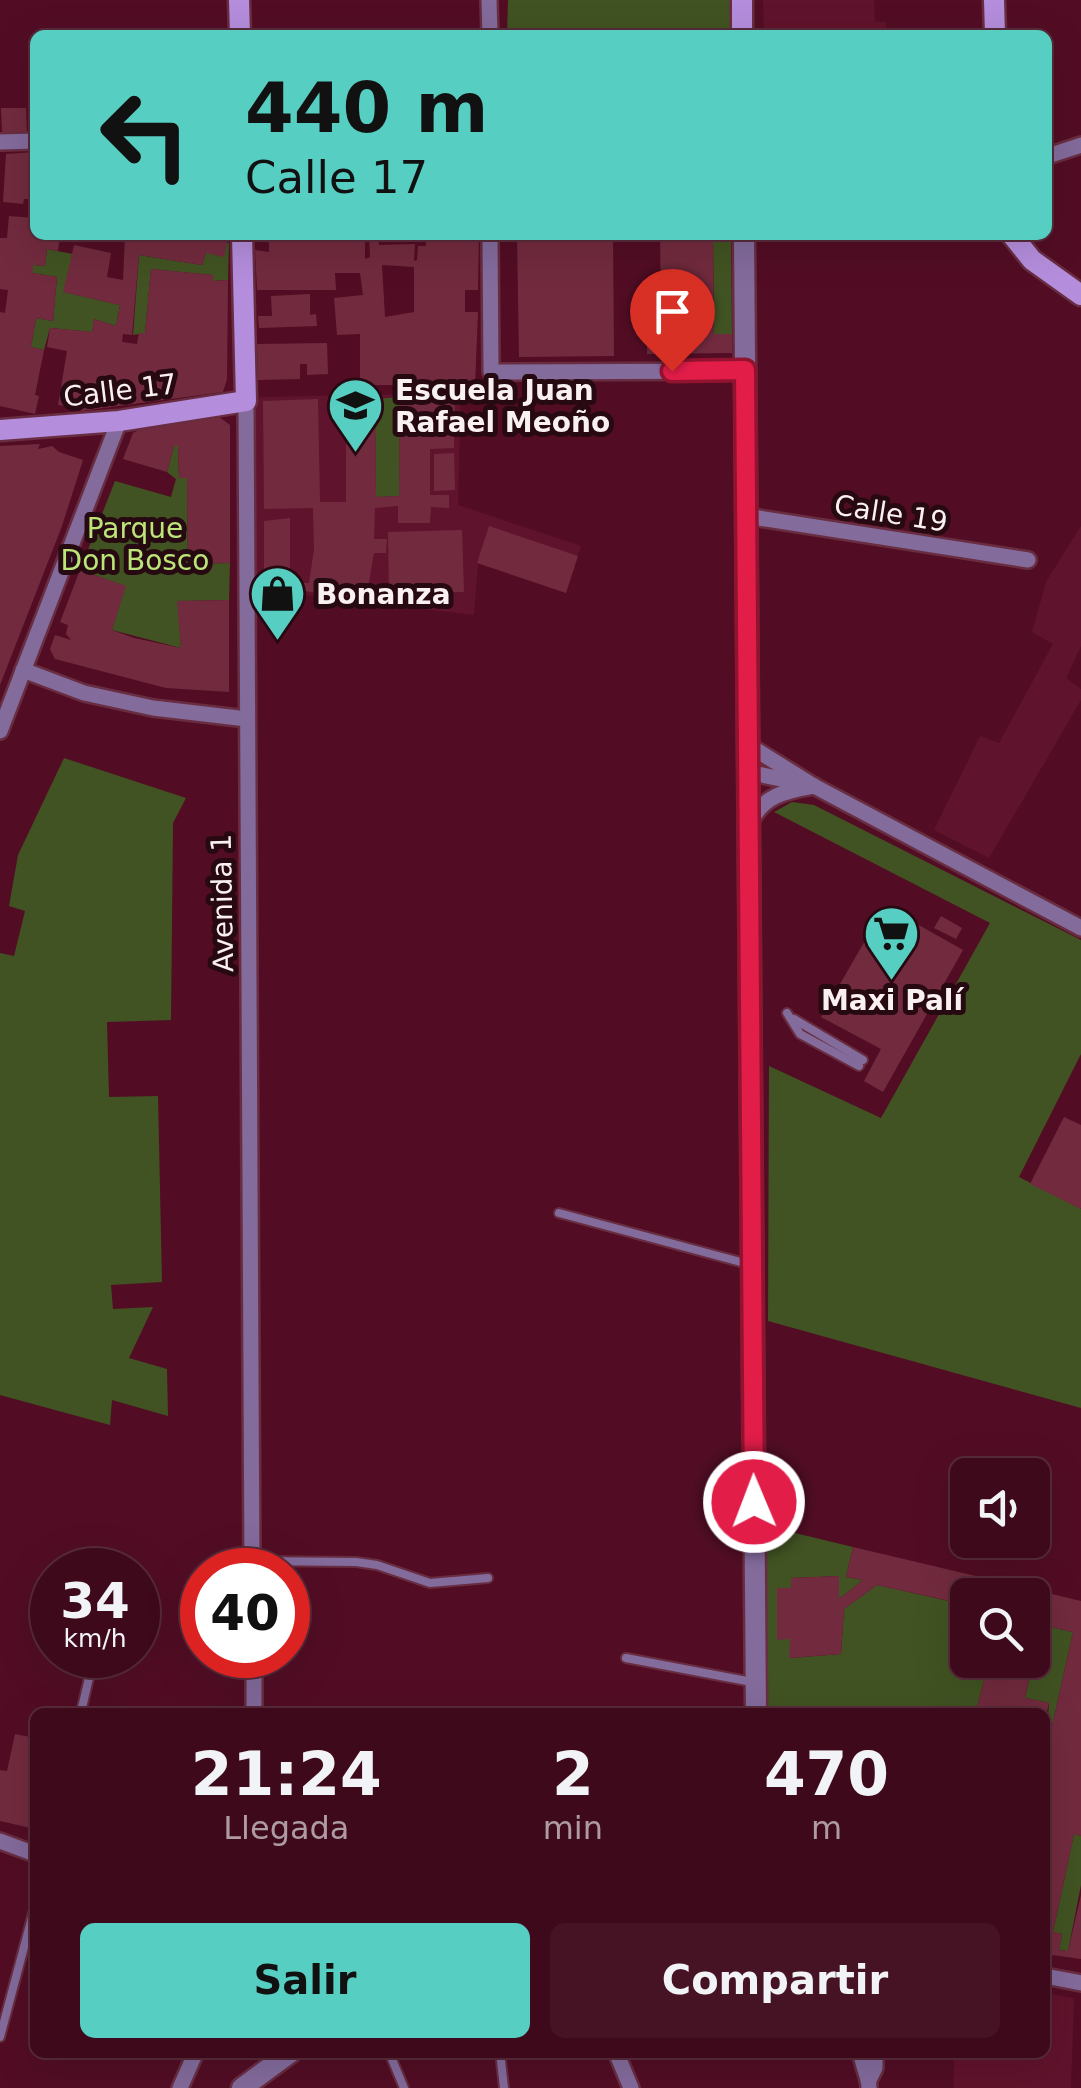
<!DOCTYPE html>
<html lang="es">
<head>
<meta charset="utf-8">
<style>
	body { margin:0; font-family:"DejaVu Sans",sans-serif; background:#451324; color:#f1f3f6; height:100vh; display:flex; flex-direction:column; font-size:38px; white-space:nowrap }
	* { box-sizing:border-box; margin:0 }
	p { font-size:32px; color:#ad9aa3 }
	.icon { flex:none; width:55px; height:55px; fill:none; stroke:currentColor; stroke-width:2; stroke-linecap:round; stroke-linejoin:round }
	.map { position:relative; flex:1; overflow:hidden }
	.details { position:absolute; left:30px; top:1708px; width:1020px; height:350px; display:flex; flex-direction:column; background:#3e0a1b; border-radius:15px; box-shadow:0 10px 40px #0002,0 0 0 2px #572b3a }
	.details>* { flex:none }
	.guide { position:absolute; left:30px; top:30px; width:1022px; height:210px; border-radius:15px; box-shadow:0 10px 40px #0002,0 0 0 2px #572b3a; background:#57cec2; color:#111; overflow:hidden }
	.controls { position:absolute; left:950px; top:1458px; display:grid; gap:20px }
	.controls a { display:grid; place-items:center; width:100px; height:100px; border-radius:15px; background:#3e0a1b; box-shadow:0 10px 40px #0002,0 0 0 2px #572b3a; font-size:50px }
	.speed { position:absolute; left:30px; top:1548px; display:flex; gap:20px; font-size:50px; font-weight:700; text-align:center }
	.speed>* { display:grid; place-content:center; width:130px; height:130px; border-radius:50%; background:#3e0a1b; box-shadow:0 10px 40px #0002,0 0 0 2px #572b3a; line-height:1 }
	.speed small { font-size:25px; font-weight:400 }
	.speed .limit { border:15px solid #d22; background:#fff; color:#111 }
	.pin { position:absolute; display:grid; place-items:center; width:85px; height:85px; color:#fff; margin:-102px -42px; border-radius:50% 50% 50% 0; rotate:-45deg; box-shadow:0 0 10px #0007 }
	.pin .icon { rotate:45deg }
	.me { position:absolute; width:110px; margin:-55px; rotate:359deg; stroke-linejoin:round; filter:drop-shadow(0 0 8px #0008) }
	.turn { display:flex; align-items:center; gap:35px; height:210px; padding:0 50px; font-size:45px }
	.turn .icon { width:130px; height:130px; stroke-width:2.5 }
	.turn b { display:block; font-size:70px; line-height:85px }
	.eta { display:flex; justify-content:space-evenly; align-items:center; height:170px; text-align:center }
	.eta b { font-size:60px; font-weight:800; line-height:70px }
	.cta { display:flex; gap:20px; margin-top:auto; padding:20px 50px }
	.cta a { flex:1; height:115px; border-radius:15px; background:#57cec2; color:#111; font-size:40px; font-weight:800; line-height:115px; text-align:center }
	.cta a+a { background:#451324; color:#f1f3f6 }
	.map>svg:first-child { display:block }
	.built { fill:#60132c }
	.green { fill:#415322 }
	.building { fill:#722b3e; fill-rule:evenodd }
	.lines { fill:none; stroke-linecap:round; stroke-linejoin:round }
	.service-casing { stroke:#692d41; stroke-width:12 }
	.minor-casing { stroke:#692d41; stroke-width:20 }
	.tertiary-casing { stroke:#692d41; stroke-width:25 }
	.secondary-casing { stroke:#692d41; stroke-width:25 }
	.service { stroke:#836b9c; stroke-width:8 }
	.minor { stroke:#836b9c; stroke-width:15 }
	.tertiary { stroke:#836b9c; stroke-width:20 }
	.secondary { stroke:#b48ddc; stroke-width:20 }
	.route-casing { stroke:#92132f; stroke-width:25 }
	.route { stroke:#e11d48; stroke-width:18 }
	.labels { text-anchor:middle; stroke-width:10; stroke-linejoin:round; paint-order:stroke }
	.street-label { font-size:28px; fill:#f9f0f1; stroke:#270911 }
	.poi-label { font-size:28px; font-weight:bold; fill:#f9f0f1; stroke:#270911; text-anchor:start }
	.park-label { font-size:28px; fill:#bbe578; stroke:#270911 }
</style>
</head>
<body>
<div class="map">
<svg width="1081" height="2088" viewBox="0 0 1081 2088">
	<rect width="100%" height="100%" fill="#520d24"/>
	<g class="built">
		<path d="M763 0H874L875 22H886V35H764Z"/>
		<path d="M461 393 458 505 581 546 566 593 478 563 474 615 253 589V405L261 397Z"/>
		<path d="M1081 526V646L1066 678 1081 689V700L989 858 934 830 980 736 999 743 1053 644 1032 632 1046 582Z"/>
		<path d="M1045 1993 1074 1998 1071 2088H954V2053L1045 2052Z"/>
	</g>
	<g class="green">
		<path d="M508 0H730L731 35H507Z"/>
		<path d="M713 235H731L732 334H714Z"/>
		<path d="M226 243H229L228 280 213 281 212 275 151 269 145 333 133 335 139 255 202 265 206 253Z"/>
		<path d="M47 249 73 254 64 292 120 305 116 326 94 319 92 332 50 328 44 350 31 347 36 318 53 321 57 277 33 273V265L45 266Z"/>
		<path d="M400 397 399 496 376 497 375 399Z"/>
		<path d="M174 446H178L179 477 187 478 188 564 230 563 229 600 178 601 181 648 112 630 125 586 80 570 115 481 171 497 176 479 167 472Z"/>
		<path d="M64 758 186 798 173 823 171 1020 107 1022 109 1097 158 1096 162 1282 111 1285 113 1309 153 1307 129 1358 167 1369 168 1416 112 1400 110 1425 0 1395V953L14 956 25 911 9 906 18 855Z"/>
		<path d="M792 802 814 805 1081 940V1054L1019 1177 1081 1209V1408L768 1321 769 1066 881 1118 990 923 774 812Z"/>
		<path d="M766 1526 853 1547 846 1577 863 1580 839 1599V1576L791 1578V1588H777V1639H790V1658L841 1654 844 1609 877 1585 967 1605 968 1660H989L976 1712 767 1711Z"/>
		<path d="M1041 1625 1073 1632 1045 1758 1049 1703 1025 1698Z"/>
		<path d="M1074 1834 1081 1836V1885L1068 1951 1059 1950 1062 1934 1053 1932Z"/>
	</g>
	<g class="building">
		<path d="M1 108H26L27 136H7L2 131Z"/>
		<path d="M35 152V199H24L23 204 3 202 6 154Z"/>
		<path d="M9 216 35 218V235L60 236 58 251 47 249 45 266 33 265V273L57 277 53 321 36 318 31 347 44 350 35 395 39 396 35 414 0 406V312L5 313 8 290 0 289V238H7Z"/>
		<path d="M125 235H229L224 257 206 253 202 265 139 255 132 335 123 334 122 342 137 344 139 333H145L151 269 213 275V281L228 280 227 379 223 392 81 411V408L58 405 67 351 47 347 50 328 92 332 94 319 116 326 120 305 63 292 74 245 111 253 107 277 123 280Z"/>
		<path d="M269 235H365V259L370 257 369 235H378L379 245 415 244 414 261 417 260 418 246H426V235H479L478 290H465V312H478L475 385H360V334L337 335 334 298 363 295 360 273H335L336 290H257L255 250 269 252ZM382 265 414 267V312L385 317Z"/>
		<path d="M517 235H613L614 356 519 357Z"/>
		<path d="M660 235H713L714 334H732V353L647 354V315H661Z"/>
		<path d="M310 294V315L316 314 317 326 259 328 258 316H272L271 296Z"/>
		<path d="M327 343 328 374 307 375V364H300V379L258 380 257 344Z"/>
		<path d="M455 395 454 448 430 449V495H449V508L431 507 430 523H398V506L375 508 374 539H387L386 553H374L366 599 304 591V587L264 588V521L290 518V583H309L314 549 313 508 264 509 263 401 318 399 320 502H346V400L375 399 376 497 399 496 400 397Z"/>
		<path d="M218 416 230 425V563L188 564 187 478H179L178 446H174L167 472 123 459 133 433 141 429Z"/>
		<path d="M40 444 38 449 52 446 59 452 83 460 62 526 0 685V446Z"/>
		<path d="M454 453 455 490 434 491V454Z"/>
		<path d="M489 526 578 556 566 593 477 563Z"/>
		<path d="M462 530 464 592 389 593 388 532Z"/>
		<path d="M80 570 126 586 112 630 134 638 181 648 177 601 229 600V692L166 688 55 659 50 649 55 635 71 640 66 634 68 625 60 622Z"/>
		<path d="M885 906 963 950 883 1092 864 1081 881 1049 821 1017Z"/>
		<path d="M941 916 962 928 956 939 934 928Z"/>
		<path d="M1064 1117 1081 1125V1209L1030 1184Z"/>
		<path d="M853 1547 1081 1601V1836L1074 1834 1053 1932 1062 1934 1059 1950 1068 1951 1081 1895V1959L1045 1954V1758L1073 1632 1041 1625 1032 1657V1595H968V1605L877 1585 844 1609 841 1654 789 1658 790 1639 777 1640V1588H791V1578L839 1576V1599L863 1580 846 1577Z"/>
		<path d="M989 1660H1033L1025 1698 1049 1703 1047 1712H976Z"/>
		<path d="M15 1734 35 1738V1829L0 1821V1770L7 1771Z"/>
	</g>
	<g class="lines">
		<defs>
			<g id="service">
				<path d="M787 1013 800 1034 859 1066"/>
				<path d="M794 1019 863 1060"/>
				<path d="M559 1213 748 1264"/>
				<path d="M252 1561 356 1562 377 1565 430 1583 488 1578"/>
				<path d="M626 1658 752 1682"/>
				<path d="M81 1712 89 1678"/>
				<path d="M0 2037 35 1906"/>
				<path d="M389 2052 404 2088"/>
				<path d="M500 2052 504 2088"/>
			</g>
			<g id="minor">
				<path d="M489 0 490 35"/>
				<path d="M0 142 35 141"/>
				<path d="M1048 156 1081 145"/>
				<path d="M490 235 491 372 745 371"/>
				<path d="M246 401 252 1570"/>
				<path d="M746 516 1028 560"/>
				<path d="M23 670 84 693 153 708 247 719"/>
				<path d="M0 731 119 421"/>
				<path d="M748 745 814 786 1081 928"/>
				<path d="M748 772 800 783"/>
				<path d="M749 824C763 796 784 791 814 786"/>
				<path d="M254 1655V1712"/>
				<path d="M0 1841 35 1854"/>
				<path d="M1045 1976 1081 1983"/>
				<path d="M616 2052 631 2088"/>
				<path d="M861 2052C862 2066 869 2076 869 2088"/>
				<path d="M869 2080 875 2068V2052"/>
				<path d="M180 2088 196 2052"/>
			</g>
			<g id="tertiary">
				<path d="M744 235 756 1712"/>
				<path d="M242 2088 291 2052"/>
			</g>
			<g id="secondary">
				<path d="M239 0 240 35"/>
				<path d="M742 0V35"/>
				<path d="M994 0 995 35"/>
				<path d="M1012 235 1032 260 1081 295"/>
				<path d="M0 430 119 421 246 401 242 235"/>
			</g>
		</defs>
		<use href="#service" class="service-casing"/>
		<use href="#minor" class="minor-casing"/>
		<use href="#tertiary" class="tertiary-casing"/>
		<use href="#secondary" class="secondary-casing"/>
		<use href="#service" class="service"/>
		<use href="#minor" class="minor"/>
		<use href="#tertiary" class="tertiary"/>
		<use href="#secondary" class="secondary"/>
	</g>
	<g class="lines">
		<defs>
			<path id="route" d="M672 371 745 370 754 1502"/>
		</defs>
		<use href="#route" class="route-casing"/>
		<use href="#route" class="route"/>
	</g>
	<defs>
		<symbol id="school-pin" viewBox="-11 -11 22 30"><path d="M0 17L-7.5 6A9.5 9.5 0 1 1 7.5 6Z" fill="#57cec2" stroke="#270911"/><path d="M0-5L7-2L0 1L-7-2ZM-4 1L0 2.5L4 1V4Q0 6-4 4Z" fill="#111"/></symbol>
		<symbol id="shop-pin" viewBox="-11 -11 22 30"><path d="M0 17L-7.5 6A9.5 9.5 0 1 1 7.5 6Z" fill="#57cec2" stroke="#270911"/><path d="M-5-2.5h2.3a2.7 3.5 0 0 1 5.4 0H5L5.5 6h-11ZM-1.5-2.5h3a1.5 2.3 0 0 0-3 0Z" fill="#111"/></symbol>
		<symbol id="supermarket-pin" viewBox="-11 -11 22 30"><path d="M0 17L-7.5 6A9.5 9.5 0 1 1 7.5 6Z" fill="#57cec2" stroke="#270911"/><path d="M-6-5.5h2.5l.6 2H6L4.5 2H-2.5L-4.4-4H-6ZM-1.5 3.2a1.3 1.3 0 1 0 .1 0ZM3 3.2a1.3 1.3 0 1 0 .1 0Z" fill="#111"/></symbol>
	</defs>
	<g fill-rule="evenodd">
		<use href="#school-pin" x="324" y="374" width="63" height="86"/>
		<use href="#shop-pin" x="246" y="562" width="63" height="86"/>
		<use href="#supermarket-pin" x="860" y="902" width="63" height="86"/>
	</g>
	<g class="labels">
		<g class="street-label">
			<text transform="translate(120 390) rotate(-7)" y="10">Calle 17</text>
			<text transform="translate(891 513) rotate(9)" y="10">Calle 19</text>
			<text transform="translate(222 903) rotate(-91)" y="10">Avenida 1</text>
		</g>
		<g class="poi-label">
			<text x="395" y="400">Escuela Juan<tspan x="395" dy="32">Rafael Meoño</tspan></text>
			<text x="316" y="604">Bonanza</text>
			<text x="892" y="1010" text-anchor="middle">Maxi Palí</text>
		</g>
		<g class="park-label">
			<text x="135" y="538">Parque<tspan x="135" dy="32">Don Bosco</tspan></text>
		</g>
	</g>
</svg>
<div class="controls">
<a><svg class="icon" aria-label="sound" viewBox="0 0 24 24"><path d="M4 9h4l5-4v14l-5-4H4zM17 9q2 3 0 6"/></svg></a>
<a><svg class="icon" aria-label="search" viewBox="0 0 24 24"><circle cx="10" cy="10" r="6"/><path d="M15 15l6 6"/></svg></a>
</div>
<div class="speed"><div>34<small>km/h</small></div><div class="limit">40</div></div>
<div class="pin" style="left:672px;top:371px;background:#d93025"><svg class="icon" aria-label="arrive" viewBox="0 0 24 24"><path d="M6 21V4h12l-3 4 3 4H6"/></svg></div>
<svg class="me" style="left:754px;top:1502px" viewBox="-20 -20 40 40"><circle r="17" fill="#e11d48" stroke="#fff" stroke-width="3"/><path d="M0-11L8 9 0 5-8 9z" fill="#fff"/></svg>
<div class="guide">
<div class="turn"><svg class="icon" aria-label="left" viewBox="0 0 24 24"><path d="M17 20v-9H6M10 6l-5 5 5 5"/></svg><div><b>440 m</b>Calle 17</div></div>
</div>
<section class="details">
<div class="eta">
<div><b>21:24</b><p>Llegada</p></div>
<div><b>2</b><p>min</p></div>
<div><b>470</b><p>m</p></div>
</div>
<div class="cta"><a>Salir</a><a>Compartir</a></div>
</section>
</div>
</body>
</html>
